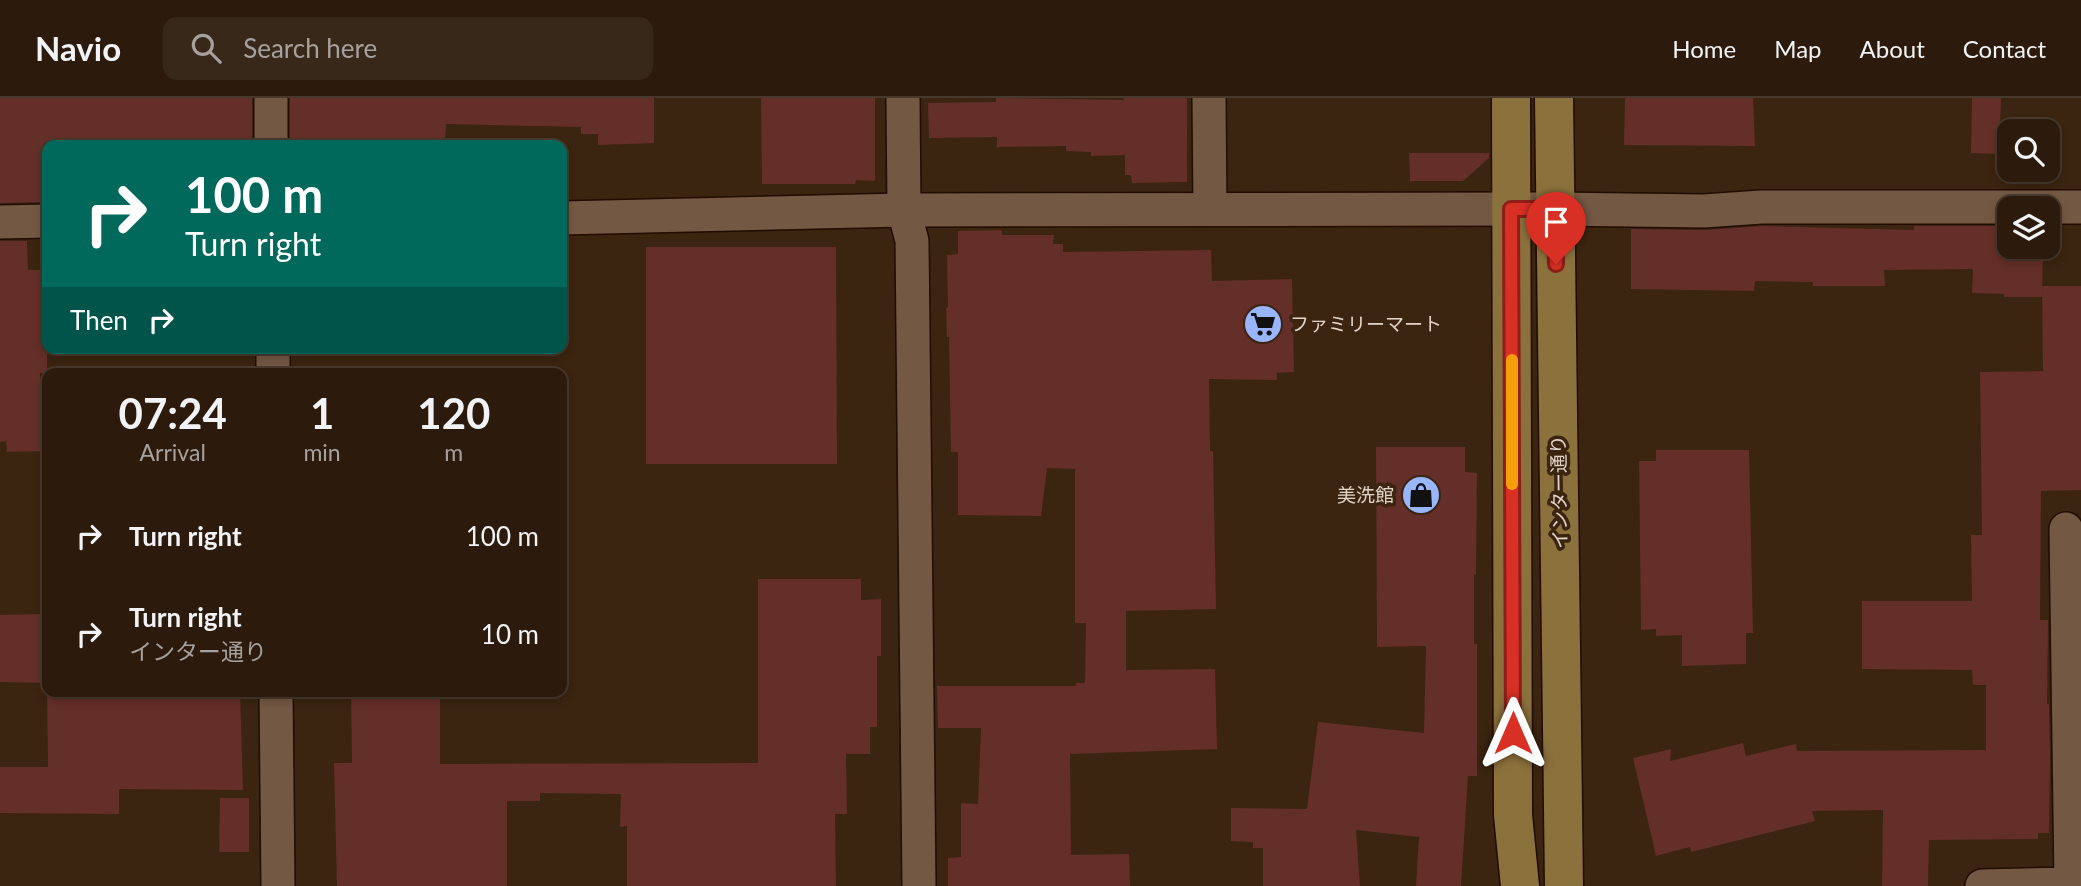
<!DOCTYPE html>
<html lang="en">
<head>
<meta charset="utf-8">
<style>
	body { margin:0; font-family:Lato,"Noto Sans JP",sans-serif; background:#38281a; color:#f1f3f6; height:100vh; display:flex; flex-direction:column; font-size:26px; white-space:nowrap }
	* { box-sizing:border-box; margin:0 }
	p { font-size:23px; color:#a6a19d }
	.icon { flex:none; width:38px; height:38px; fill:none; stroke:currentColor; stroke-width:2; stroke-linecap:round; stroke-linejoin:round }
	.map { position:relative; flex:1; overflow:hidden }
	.panel { position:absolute; left:42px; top:270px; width:525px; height:329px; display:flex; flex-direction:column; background:#2c1b0c; border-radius:14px; box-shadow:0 4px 10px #0003,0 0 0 2px #48392d }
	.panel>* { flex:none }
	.banner { position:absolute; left:42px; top:42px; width:525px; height:214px; border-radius:14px; box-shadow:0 4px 10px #0003,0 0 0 2px #48392d; background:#00695c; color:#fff; overflow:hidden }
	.tools { position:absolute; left:1997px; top:21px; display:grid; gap:14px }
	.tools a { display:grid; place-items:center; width:63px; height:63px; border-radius:14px; background:#2c1b0c; box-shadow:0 4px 10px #0003,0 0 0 2px #48392d; font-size:35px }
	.pin { position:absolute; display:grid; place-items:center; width:60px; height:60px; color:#fff; margin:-72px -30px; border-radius:50% 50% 50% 0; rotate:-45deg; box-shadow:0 0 7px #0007 }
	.pin .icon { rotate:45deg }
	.me { position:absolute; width:77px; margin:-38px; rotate:0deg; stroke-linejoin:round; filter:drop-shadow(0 0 5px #0008) }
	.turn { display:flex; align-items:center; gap:24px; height:147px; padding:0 28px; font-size:32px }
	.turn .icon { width:91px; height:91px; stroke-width:2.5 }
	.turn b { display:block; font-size:49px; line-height:60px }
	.then { display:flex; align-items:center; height:66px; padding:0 28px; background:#0003; gap:14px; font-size:26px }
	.eta { display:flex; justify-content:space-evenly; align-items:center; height:119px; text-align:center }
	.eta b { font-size:42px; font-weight:700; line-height:49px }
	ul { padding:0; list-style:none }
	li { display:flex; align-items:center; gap:21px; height:98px; padding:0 28px }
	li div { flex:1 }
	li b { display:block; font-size:26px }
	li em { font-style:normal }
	header { display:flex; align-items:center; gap:42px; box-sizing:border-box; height:98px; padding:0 35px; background:#2c1b0c; border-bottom:2px solid #48392d }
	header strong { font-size:33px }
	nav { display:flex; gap:38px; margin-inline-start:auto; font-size:24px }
	.search { width:490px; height:63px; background:#38281a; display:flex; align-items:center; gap:18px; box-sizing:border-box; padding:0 24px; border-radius:14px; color:#a6a19d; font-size:26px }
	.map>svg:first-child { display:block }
	.building { fill:#642f28 }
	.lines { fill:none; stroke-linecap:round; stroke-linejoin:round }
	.street-casing { stroke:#220c00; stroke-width:36 }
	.primary-casing { stroke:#220c00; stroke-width:41 }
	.street { stroke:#735843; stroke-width:33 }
	.primary { stroke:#8b713c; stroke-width:38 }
	.route-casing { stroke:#8d1f18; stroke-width:18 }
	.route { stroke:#d93025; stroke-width:12 }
	.slow { stroke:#f59e0b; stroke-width:12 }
	.labels { text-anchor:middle; stroke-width:7; stroke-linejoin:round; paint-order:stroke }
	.poi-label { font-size:19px; fill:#e3d4c8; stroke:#3b2410; text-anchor:start }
	.street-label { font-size:19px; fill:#e3d4c8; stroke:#3b2410 }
</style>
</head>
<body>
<header>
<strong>Navio</strong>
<div class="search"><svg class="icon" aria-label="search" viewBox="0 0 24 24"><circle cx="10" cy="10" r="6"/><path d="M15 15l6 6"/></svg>Search here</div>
<nav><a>Home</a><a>Map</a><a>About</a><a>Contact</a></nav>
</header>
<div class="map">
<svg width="2081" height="788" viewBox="0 0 2081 788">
	<rect width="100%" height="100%" fill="#3b2410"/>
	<g class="building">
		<path d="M0 0H252V47H47V104L0 105Z"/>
		<path d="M290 0H654V45L598 47V36H581V29L446 26 445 47H290Z"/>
		<path d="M761 0H875V83L856 82 855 86H762Z"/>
		<path d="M996 0 1124 2 1123 0H1187V84L1132 85 1131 77H1125V57L1091 58V54L1066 53V48L997 49V39L929 40 928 5 996 4Z"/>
		<path d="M1625 0H1753L1755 48 1624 47Z"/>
		<path d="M1972 0H2001L1999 56 1971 55Z"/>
		<path d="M1409 55H1489V60L1463 83H1410Z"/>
		<path d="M1762 128 1914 132V128H2009V149H2043L2042 199H2004V196L1972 195 1973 171 1884 172 1885 188H1813V184L1755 183 1754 193 1631 191V131L1704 132Z"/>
		<path d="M1002 132V137H1054L1053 146H1063V154L1211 152 1212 183 1292 181 1294 274 1277 275V282L1209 281 1210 353H1213L1216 511 1126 513V572L1215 571 1217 651 1070 656 1071 757 1129 756 1130 788H948V760L961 759V705L978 706 981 630H938L937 588H1076V585H1085L1086 525H1075V371L1047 370 1041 418 958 417V354H951L949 239H947L946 210 948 209 947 157 958 156V133Z"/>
		<path d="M0 143H27L28 172H47V275H40L45 353 7 354 6 343 0 344Z"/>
		<path d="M646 149H836L837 366H646Z"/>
		<path d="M2042 188H2081V392L2041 393 2040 522H2048L2047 606H2049L2050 654 2049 735H2038V741L1929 742 1928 788H1882L1883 712 1812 713 1815 723 1691 754 1690 749 1656 758 1633 660 1671 651 1670 663 1743 645 1746 658 1796 646 1797 653 1986 652V587H1973L1972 572 1862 571V503H1972L1971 437H1982L1980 274 2043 273Z"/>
		<path d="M1376 349H1465V374L1477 375 1476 476H1474V546H1477V678H1468L1461 788H1416L1419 739 1356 732 1360 788H1263V750H1253V744L1231 743V710L1307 711 1318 624 1424 635 1426 548 1377 549Z"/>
		<path d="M1656 352H1749L1753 535H1746V566L1682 568V537L1656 538V531L1641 532 1639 363H1656Z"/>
		<path d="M758 481H861V502L881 501V558H877V629H870V656H846L847 716H835L836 788H627V728L620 729 621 696 540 695V703H507V788H337L334 665H352L351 593H440V666L758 665Z"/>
		<path d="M47 516V585L0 584V517Z"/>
		<path d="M47 593H240L243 692 119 691V716L0 715V669H48Z"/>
		<path d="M220 700H249V754H219Z"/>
	</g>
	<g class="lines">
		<defs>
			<g id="street">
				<path d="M271 0V47"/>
				<path d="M903 0 904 112 912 143 919 788"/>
				<path d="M1209 0 1210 111"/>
				<path d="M562 120 904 112 1555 111 1704 113 1761 109H2081"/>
				<path d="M0 124 47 123"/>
				<path d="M273 250V275"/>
				<path d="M276 593 278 788"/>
				<path d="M1982 788 2071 786 2066 431"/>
			</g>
			<g id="primary">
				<path d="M1511 0 1513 717 1520 788"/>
				<path d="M1554 0 1564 788"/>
			</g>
		</defs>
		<use href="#street" class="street-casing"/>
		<use href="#primary" class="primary-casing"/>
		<use href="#street" class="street"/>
		<use href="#primary" class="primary"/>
	</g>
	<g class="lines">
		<defs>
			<path id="route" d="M1513 635 1511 111H1555L1556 166"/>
		</defs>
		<use href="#route" class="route-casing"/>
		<use href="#route" class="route"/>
		<path class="slow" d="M1512 262V386"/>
	</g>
	<defs>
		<symbol id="supermarket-disc" viewBox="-11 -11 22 22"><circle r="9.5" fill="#98b5fd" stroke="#3b2410"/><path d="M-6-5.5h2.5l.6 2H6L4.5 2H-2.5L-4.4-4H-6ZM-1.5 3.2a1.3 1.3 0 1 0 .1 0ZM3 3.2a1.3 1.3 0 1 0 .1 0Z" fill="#111"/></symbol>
		<symbol id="shop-disc" viewBox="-11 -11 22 22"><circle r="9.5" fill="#98b5fd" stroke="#3b2410"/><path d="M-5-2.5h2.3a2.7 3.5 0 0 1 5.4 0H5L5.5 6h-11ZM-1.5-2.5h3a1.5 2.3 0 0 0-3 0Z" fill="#111"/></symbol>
	</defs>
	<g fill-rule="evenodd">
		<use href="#supermarket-disc" x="1241" y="204" width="44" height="44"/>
		<use href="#shop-disc" x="1399" y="375" width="44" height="44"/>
	</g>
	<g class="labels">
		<g class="poi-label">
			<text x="1290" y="233">ファミリーマート</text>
			<text x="1394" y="404" text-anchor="end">美洗館</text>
		</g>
		<g class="street-label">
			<text transform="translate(1559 394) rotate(-91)" y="7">インター通り</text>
		</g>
	</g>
</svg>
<div class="tools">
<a><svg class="icon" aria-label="search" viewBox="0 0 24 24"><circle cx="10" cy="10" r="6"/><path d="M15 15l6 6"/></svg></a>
<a><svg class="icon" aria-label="layers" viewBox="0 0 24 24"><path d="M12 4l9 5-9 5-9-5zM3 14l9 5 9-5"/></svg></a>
</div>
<div class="pin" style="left:1556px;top:166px;background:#d93025"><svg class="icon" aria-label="arrive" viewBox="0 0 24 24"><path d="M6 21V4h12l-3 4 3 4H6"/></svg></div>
<svg class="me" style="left:1513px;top:635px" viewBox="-20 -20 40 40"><path d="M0-17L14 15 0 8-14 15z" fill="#d93025" stroke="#fff" stroke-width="4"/></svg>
<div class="banner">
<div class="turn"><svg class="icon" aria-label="right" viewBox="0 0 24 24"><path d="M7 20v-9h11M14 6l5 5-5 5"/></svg><div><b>100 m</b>Turn right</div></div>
<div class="then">Then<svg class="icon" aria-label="right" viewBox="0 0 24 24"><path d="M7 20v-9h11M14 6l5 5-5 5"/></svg></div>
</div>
<section class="panel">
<div class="eta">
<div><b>07:24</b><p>Arrival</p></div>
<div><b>1</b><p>min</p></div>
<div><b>120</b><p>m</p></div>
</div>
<ul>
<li><svg class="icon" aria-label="right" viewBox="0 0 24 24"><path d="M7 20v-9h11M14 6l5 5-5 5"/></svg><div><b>Turn right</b></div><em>100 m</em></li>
<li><svg class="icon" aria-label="right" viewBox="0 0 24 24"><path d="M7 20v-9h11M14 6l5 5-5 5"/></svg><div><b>Turn right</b><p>インター通り</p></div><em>10 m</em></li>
</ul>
</section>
</div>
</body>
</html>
